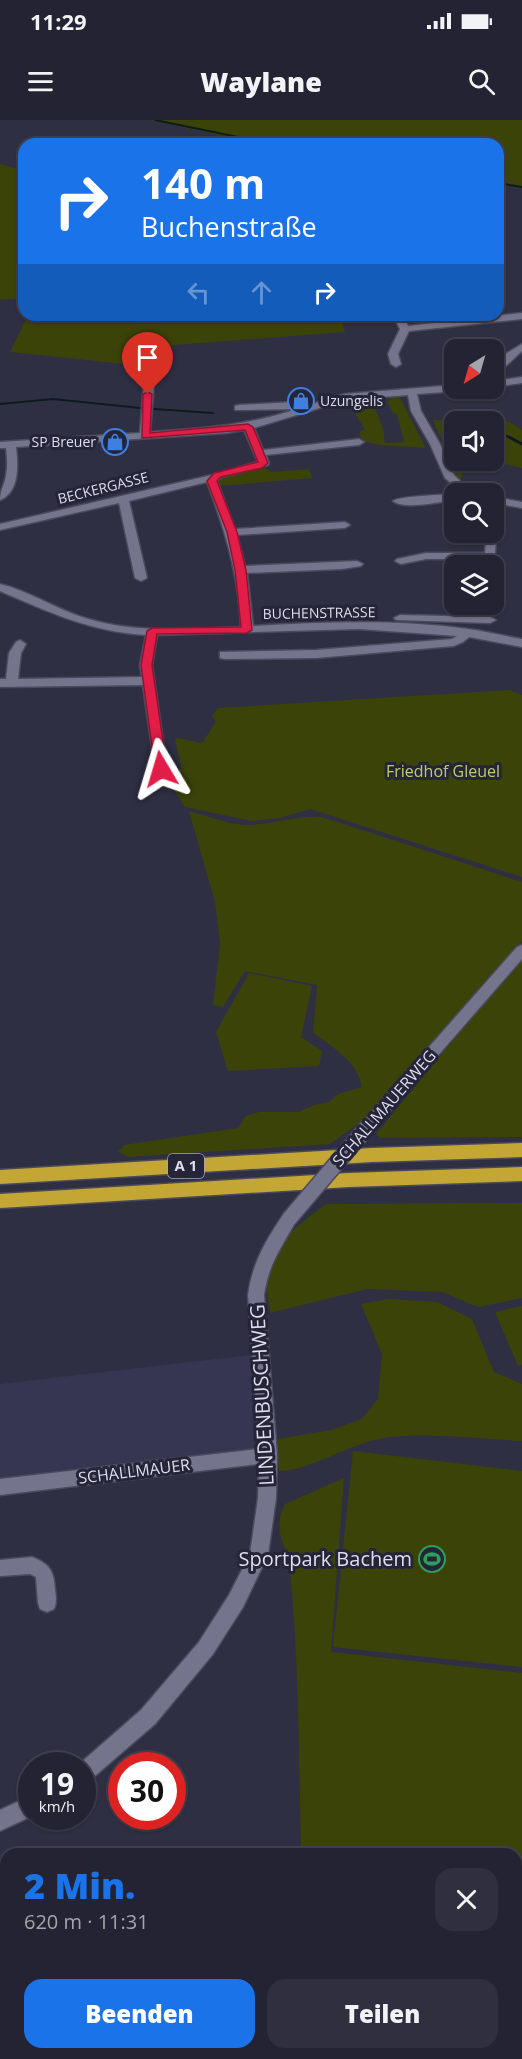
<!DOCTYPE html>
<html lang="de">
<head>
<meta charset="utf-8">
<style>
	body { margin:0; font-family:"Open Sans",sans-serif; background:#2f2f3f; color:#f1f3f6; height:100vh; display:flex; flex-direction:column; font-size:22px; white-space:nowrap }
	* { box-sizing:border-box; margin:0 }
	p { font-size:20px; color:#a3a4ac }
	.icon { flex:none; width:33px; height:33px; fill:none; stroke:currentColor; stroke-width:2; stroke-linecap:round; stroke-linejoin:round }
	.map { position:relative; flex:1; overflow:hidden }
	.drawer { position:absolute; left:0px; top:1728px; width:522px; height:212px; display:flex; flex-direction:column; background:#232333; border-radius:18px 18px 0 0; box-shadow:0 2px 4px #0004,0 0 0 2px #40404e }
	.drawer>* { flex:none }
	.top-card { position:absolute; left:18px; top:18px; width:486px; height:183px; border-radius:18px; box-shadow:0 2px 4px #0004,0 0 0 2px #40404e; background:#1a73e8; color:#fff; overflow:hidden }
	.needle { width:39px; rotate:217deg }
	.fabs { position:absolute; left:444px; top:219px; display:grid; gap:12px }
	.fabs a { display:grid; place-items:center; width:60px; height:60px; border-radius:12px; background:#232333; box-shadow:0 2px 4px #0004,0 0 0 2px #40404e; font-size:30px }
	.speed { position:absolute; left:18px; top:1632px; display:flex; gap:12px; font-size:30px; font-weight:700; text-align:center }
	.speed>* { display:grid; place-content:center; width:78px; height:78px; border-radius:50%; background:#232333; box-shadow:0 2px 4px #0004,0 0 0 2px #40404e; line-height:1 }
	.speed small { font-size:15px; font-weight:400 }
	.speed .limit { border:9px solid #d22; background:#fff; color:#111 }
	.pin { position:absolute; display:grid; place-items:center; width:51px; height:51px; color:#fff; margin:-62px -26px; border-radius:50% 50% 50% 0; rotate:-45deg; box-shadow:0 0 6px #0007 }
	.pin .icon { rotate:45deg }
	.me { position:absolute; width:66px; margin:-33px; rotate:353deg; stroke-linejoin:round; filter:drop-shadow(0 0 4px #0008) }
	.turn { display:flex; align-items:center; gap:21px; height:126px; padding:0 24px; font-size:27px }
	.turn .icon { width:78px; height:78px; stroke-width:2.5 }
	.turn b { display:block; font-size:42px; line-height:51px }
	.lanes { display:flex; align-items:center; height:57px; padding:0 24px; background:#0003; justify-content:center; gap:30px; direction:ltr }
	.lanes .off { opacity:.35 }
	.round { display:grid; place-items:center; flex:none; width:63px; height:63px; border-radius:18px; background:#2f2f3f }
	.headline { display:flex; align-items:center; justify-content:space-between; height:102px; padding:0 24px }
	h1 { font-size:36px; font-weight:800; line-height:45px; color:#1a73e8 }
	.cta { display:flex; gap:12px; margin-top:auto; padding:12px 24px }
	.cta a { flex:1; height:69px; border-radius:18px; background:#1a73e8; color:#fff; font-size:24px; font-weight:800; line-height:69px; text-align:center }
	.cta a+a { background:#2f2f3f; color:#f1f3f6 }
	.status { display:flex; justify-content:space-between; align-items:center; height:42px; padding:0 30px; background:#232333; direction:ltr }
	.status svg { height:16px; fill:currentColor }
	header { display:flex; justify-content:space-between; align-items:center; height:78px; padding:0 24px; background:#232333; font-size:27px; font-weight:800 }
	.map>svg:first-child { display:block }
	.built { fill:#373652 }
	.green { fill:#3b4309 }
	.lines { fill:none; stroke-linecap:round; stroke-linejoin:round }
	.stream-far1 { stroke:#0d1b1e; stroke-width:2 }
	.stream { stroke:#0d1b1e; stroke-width:3 }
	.minor-casing { stroke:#4a4a5c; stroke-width:3 }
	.highway-casing { stroke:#4a4a5c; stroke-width:3 }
	.minor { fill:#74748d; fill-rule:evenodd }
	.highway { fill:#c3a633; fill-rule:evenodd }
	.minor-bridge-casing { stroke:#4a4a5c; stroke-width:18; stroke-linecap:butt }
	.minor-bridge { stroke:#74748d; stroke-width:15 }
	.route { fill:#e11d48; stroke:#92132f; stroke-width:1.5 }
	.labels { text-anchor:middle; stroke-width:6; stroke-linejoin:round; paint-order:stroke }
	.far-poi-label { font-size:14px; fill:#ddddeb; stroke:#252539; text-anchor:start }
	.far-street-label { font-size:14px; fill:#ddddeb; stroke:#252539 }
	.shield { fill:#252539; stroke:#a6a6b6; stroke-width:1.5 }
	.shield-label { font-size:15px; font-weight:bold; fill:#ddddeb }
	.park-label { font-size:16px; fill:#bacd64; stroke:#252539 }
	.street-label { font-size:16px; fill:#ddddeb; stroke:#252539 }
	.near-street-label { font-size:20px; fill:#ddddeb; stroke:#252539 }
	.near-poi-label { font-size:20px; fill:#ddddeb; stroke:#252539; text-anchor:end }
</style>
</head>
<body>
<div class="status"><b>11:29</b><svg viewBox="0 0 49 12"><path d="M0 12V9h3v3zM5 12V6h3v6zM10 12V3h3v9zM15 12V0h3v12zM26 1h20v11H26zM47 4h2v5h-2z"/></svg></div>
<header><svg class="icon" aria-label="menu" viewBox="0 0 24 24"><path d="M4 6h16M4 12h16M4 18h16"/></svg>Waylane<svg class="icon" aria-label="search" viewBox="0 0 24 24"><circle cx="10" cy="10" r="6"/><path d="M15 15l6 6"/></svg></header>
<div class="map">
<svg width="522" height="1939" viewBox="0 0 522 1939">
	<rect width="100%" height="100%" fill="#2f2f44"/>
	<path class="built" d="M251 1235 254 1328 0 1361V1264Z"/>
	<g class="green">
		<path d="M149 0H522V68L498 64V24H261Z"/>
		<path d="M0 44 24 51V178L0 180Z"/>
		<path d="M28 195H340L345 212 174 225 158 232 154 247 10 232Z"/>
		<path d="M396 275 400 278 426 328 379 325 362 321 359 311 365 310 353 289 374 286 383 308 385 323 404 322 397 294 393 293 387 281 391 280 389 276Z"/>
		<path d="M433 300 508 301 522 310V348L491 341 494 340V302H454V340L467 341 460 361 451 347 453 345 450 334 447 333Z"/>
		<path d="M265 348 272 352 308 349 313 358 220 366 217 361 220 358Z"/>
		<path d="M510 570 522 575V757L310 689 280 698 252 701 185 687 170 663 168 651 182 649 175 620 177 618 202 623 216 602 212 596 218 588Z"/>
		<path d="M189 691C207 695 229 705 248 705 273 704 299 695 322 697L522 762V821L362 1001 330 1024 128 1037 118 1032 124 1025 238 1008 246 996 259 992H299L314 985 329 982 338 974 362 967C358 942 333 927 313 913L317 865 245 851 223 887 213 885 220 823 215 782Z"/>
		<path d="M522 837V1017L380 1018 376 1014Z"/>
		<path d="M249 853 312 866 301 917 322 931 319 946 228 951 216 912Z"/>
		<path d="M522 1083V1178L478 1187 442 1172 367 1169 270 1193C269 1182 265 1166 267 1155 274 1123 300 1103 326 1084Z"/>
		<path d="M388 1179 437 1182 472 1199 494 1252 522 1264V1321C478 1319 427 1312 384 1318 350 1323 310 1351 279 1351L276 1336 278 1319 331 1310 362 1299 378 1279 382 1234 361 1184Z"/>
		<path d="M522 1186V1245L518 1246 495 1192Z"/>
		<path d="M353 1331 522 1351V1547L333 1527Z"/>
		<path d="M344 1358 331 1532 522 1553V1939H305V1934H516V1734H301C299 1639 299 1544 290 1450 287 1423 271 1413 285 1384Z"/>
	</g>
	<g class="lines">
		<g class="stream-far1">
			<path d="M155 0 272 24"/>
			<path d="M498 63 522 67"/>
			<path d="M0 284 53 279 140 288"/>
			<path d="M154 289 213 293"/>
			<path d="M505 315 512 319"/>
		</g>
		<path class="stream" d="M509 317 522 324"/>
		<defs>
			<g id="minor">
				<path d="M522 193V199L409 211 398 234 401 244 396 247 391 244 388 234 400 209 393 195H403L408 206Z"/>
				<path d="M522 224V231L497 254 494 255V247L507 233Z"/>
				<path d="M150 247 155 250 150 312C204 308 246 306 297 289L235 290V286L239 285 294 282 306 286 345 274 454 265V268H464L459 271 417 274 421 291 440 324 454 355 465 366 478 374H464L445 358 430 324 411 291 408 275 346 280 254 308 263 330 359 319 364 322 359 325 266 335 269 343 268 345 222 357 217 361 235 409 345 402 350 405 345 408 237 415 245 446 357 441 363 444 361 446 342 449 247 453 253 506C324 502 398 499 468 509 485 511 504 516 522 519V527L469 517 463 522 454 526 316 538 224 539 220 538V532L316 530 452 519 457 516 359 509 157 515 152 545 167 649 161 653 155 649 143 565 0 567V559H6L9 533 16 522 20 520 26 524 21 533 18 559 142 557 140 545 146 515C92 512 48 492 0 471V464C29 471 56 489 85 498 135 514 190 509 241 507 239 456 225 410 207 362L129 381 147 458 141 461 135 458 119 383 0 410V404L212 355 258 342 244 310 226 313 16 327C18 344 20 372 0 380 0 370 5 364 6 355 8 346 7 337 6 328H0V322L140 313 145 250Z"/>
				<path d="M522 257V263L494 267V261Z"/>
				<path d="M454 374V380C440 382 404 390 393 381 399 376 442 375 454 374Z"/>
				<path d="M494 377 522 382V388L494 383Z"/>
				<path d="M491 415 496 418 494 447 485 446V439H426L401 444 395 441 397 439 426 433H485L486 418Z"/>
				<path d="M400 495 490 497 496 500 490 503 396 500 394 498Z"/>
				<path d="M522 825V839L374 1009H364L361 1005 364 1001 517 827Z"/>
				<path d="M289 1093 295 1095 297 1099C282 1127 269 1142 264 1175L277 1335 276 1378 268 1435 243 1487 213 1534 155 1604 89 1661 82 1664V1646H77L141 1590 199 1522 229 1475 250 1434 258 1378 259 1344 0 1375V1359L259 1329 248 1175C252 1144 266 1120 283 1095Z"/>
				<path d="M32 1437C50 1444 54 1451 55 1470 56 1477 57 1482 54 1489L47 1492 40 1489 38 1483 36 1457 30 1454 0 1456V1440Z"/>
				<path d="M32 1675V1696L0 1711V1690Z"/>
				<path d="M6 1882V1904L0 1906V1884Z"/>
			</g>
			<g id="highway">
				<path d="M522 1023V1037L372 1042 0 1064V1050L372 1028Z"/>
				<path d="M522 1047V1061L349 1067 0 1088V1074L349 1053Z"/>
			</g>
		</defs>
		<use href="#minor" class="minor-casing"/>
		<use href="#highway" class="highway-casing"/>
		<use href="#minor" class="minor"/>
		<use href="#highway" class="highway"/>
		<defs>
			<path id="minor-bridge" d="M289 1099 369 1005"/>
		</defs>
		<use href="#minor-bridge" class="minor-bridge-casing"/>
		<use href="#minor-bridge" class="minor-bridge"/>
	</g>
	<path class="route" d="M148 272 152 274 150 313 248 304 253 307 268 343 262 348 221 357 217 361 237 412 246 450 252 510 247 513 157 514 152 545 167 649 161 652 155 649 141 545 147 511 152 508 241 507 235 450 227 412 207 361 214 353 258 342 245 310 142 318 143 274Z"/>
	<defs>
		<symbol id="shop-ring" viewBox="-11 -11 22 22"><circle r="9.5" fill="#252539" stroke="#3f7fe0" stroke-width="1.5"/><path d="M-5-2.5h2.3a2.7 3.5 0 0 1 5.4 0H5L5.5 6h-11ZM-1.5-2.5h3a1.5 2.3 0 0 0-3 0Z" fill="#3f7fe0"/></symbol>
		<symbol id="stadium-ring" viewBox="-11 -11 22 22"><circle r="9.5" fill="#252539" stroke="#2e9e5b" stroke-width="1.5"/><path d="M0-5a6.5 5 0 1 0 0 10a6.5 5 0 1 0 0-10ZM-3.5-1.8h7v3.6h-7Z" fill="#2e9e5b"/></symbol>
	</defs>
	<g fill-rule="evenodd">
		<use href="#shop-ring" x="286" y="266" width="30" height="30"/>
		<use href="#shop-ring" x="100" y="307" width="30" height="30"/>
		<use href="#stadium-ring" x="417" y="1424" width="30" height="30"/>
	</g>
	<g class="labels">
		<g class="far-poi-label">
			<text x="320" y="286">Uzungelis</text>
			<text x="96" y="327" text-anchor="end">SP Breuer</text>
		</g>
		<g class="far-street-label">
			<text transform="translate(103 368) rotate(-14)" y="5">BECKERGASSE</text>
			<text transform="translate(319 493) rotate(-1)" y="5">BUCHENSTRASSE</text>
		</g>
		<rect class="shield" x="168" y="1034" width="36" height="24" rx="4.5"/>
		<g class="shield-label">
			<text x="186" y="1051">A 1</text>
		</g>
		<g class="park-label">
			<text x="443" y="657">Friedhof Gleuel</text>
		</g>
		<g class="street-label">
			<text transform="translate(384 988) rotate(-49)" y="6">SCHALLMAUERWEG</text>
			<text transform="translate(134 1351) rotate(-7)" y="6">SCHALLMAUER</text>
		</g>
		<g class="near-street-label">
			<text transform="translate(262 1275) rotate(-93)" y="7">LINDENBUSCHWEG</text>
		</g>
		<g class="near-poi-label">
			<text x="412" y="1446">Sportpark Bachem</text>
		</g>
	</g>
</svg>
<div class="fabs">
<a><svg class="needle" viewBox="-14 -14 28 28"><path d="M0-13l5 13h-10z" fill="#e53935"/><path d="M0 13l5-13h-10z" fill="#a3a4ac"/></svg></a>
<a><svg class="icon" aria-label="sound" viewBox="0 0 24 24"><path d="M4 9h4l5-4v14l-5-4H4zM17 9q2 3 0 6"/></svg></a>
<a><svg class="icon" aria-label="search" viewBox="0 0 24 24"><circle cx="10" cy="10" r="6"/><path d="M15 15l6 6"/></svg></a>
<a><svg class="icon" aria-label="layers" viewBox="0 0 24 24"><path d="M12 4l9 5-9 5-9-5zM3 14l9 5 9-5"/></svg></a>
</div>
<div class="speed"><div>19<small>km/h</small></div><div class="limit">30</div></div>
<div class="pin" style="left:148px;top:274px;background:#d93025"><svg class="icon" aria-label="arrive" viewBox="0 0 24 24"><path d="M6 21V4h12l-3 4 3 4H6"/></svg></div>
<svg class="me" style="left:161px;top:649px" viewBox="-20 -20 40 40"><path d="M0-17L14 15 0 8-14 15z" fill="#e11d48" stroke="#fff" stroke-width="4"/></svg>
<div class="top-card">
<div class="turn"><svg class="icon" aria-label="right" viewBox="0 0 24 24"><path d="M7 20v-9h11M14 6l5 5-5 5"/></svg><div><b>140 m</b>Buchenstraße</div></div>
<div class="lanes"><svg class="icon off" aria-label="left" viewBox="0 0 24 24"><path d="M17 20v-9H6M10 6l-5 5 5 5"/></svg><svg class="icon off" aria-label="ahead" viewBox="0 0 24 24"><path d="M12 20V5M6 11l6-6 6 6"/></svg><svg class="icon" aria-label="right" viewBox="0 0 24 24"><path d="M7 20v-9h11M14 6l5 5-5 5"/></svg></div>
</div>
<section class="drawer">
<div class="headline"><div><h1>2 Min.</h1><p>620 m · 11:31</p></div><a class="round"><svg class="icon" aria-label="close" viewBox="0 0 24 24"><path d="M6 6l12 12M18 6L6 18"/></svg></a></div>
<div class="cta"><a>Beenden</a><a>Teilen</a></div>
</section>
</div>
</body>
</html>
